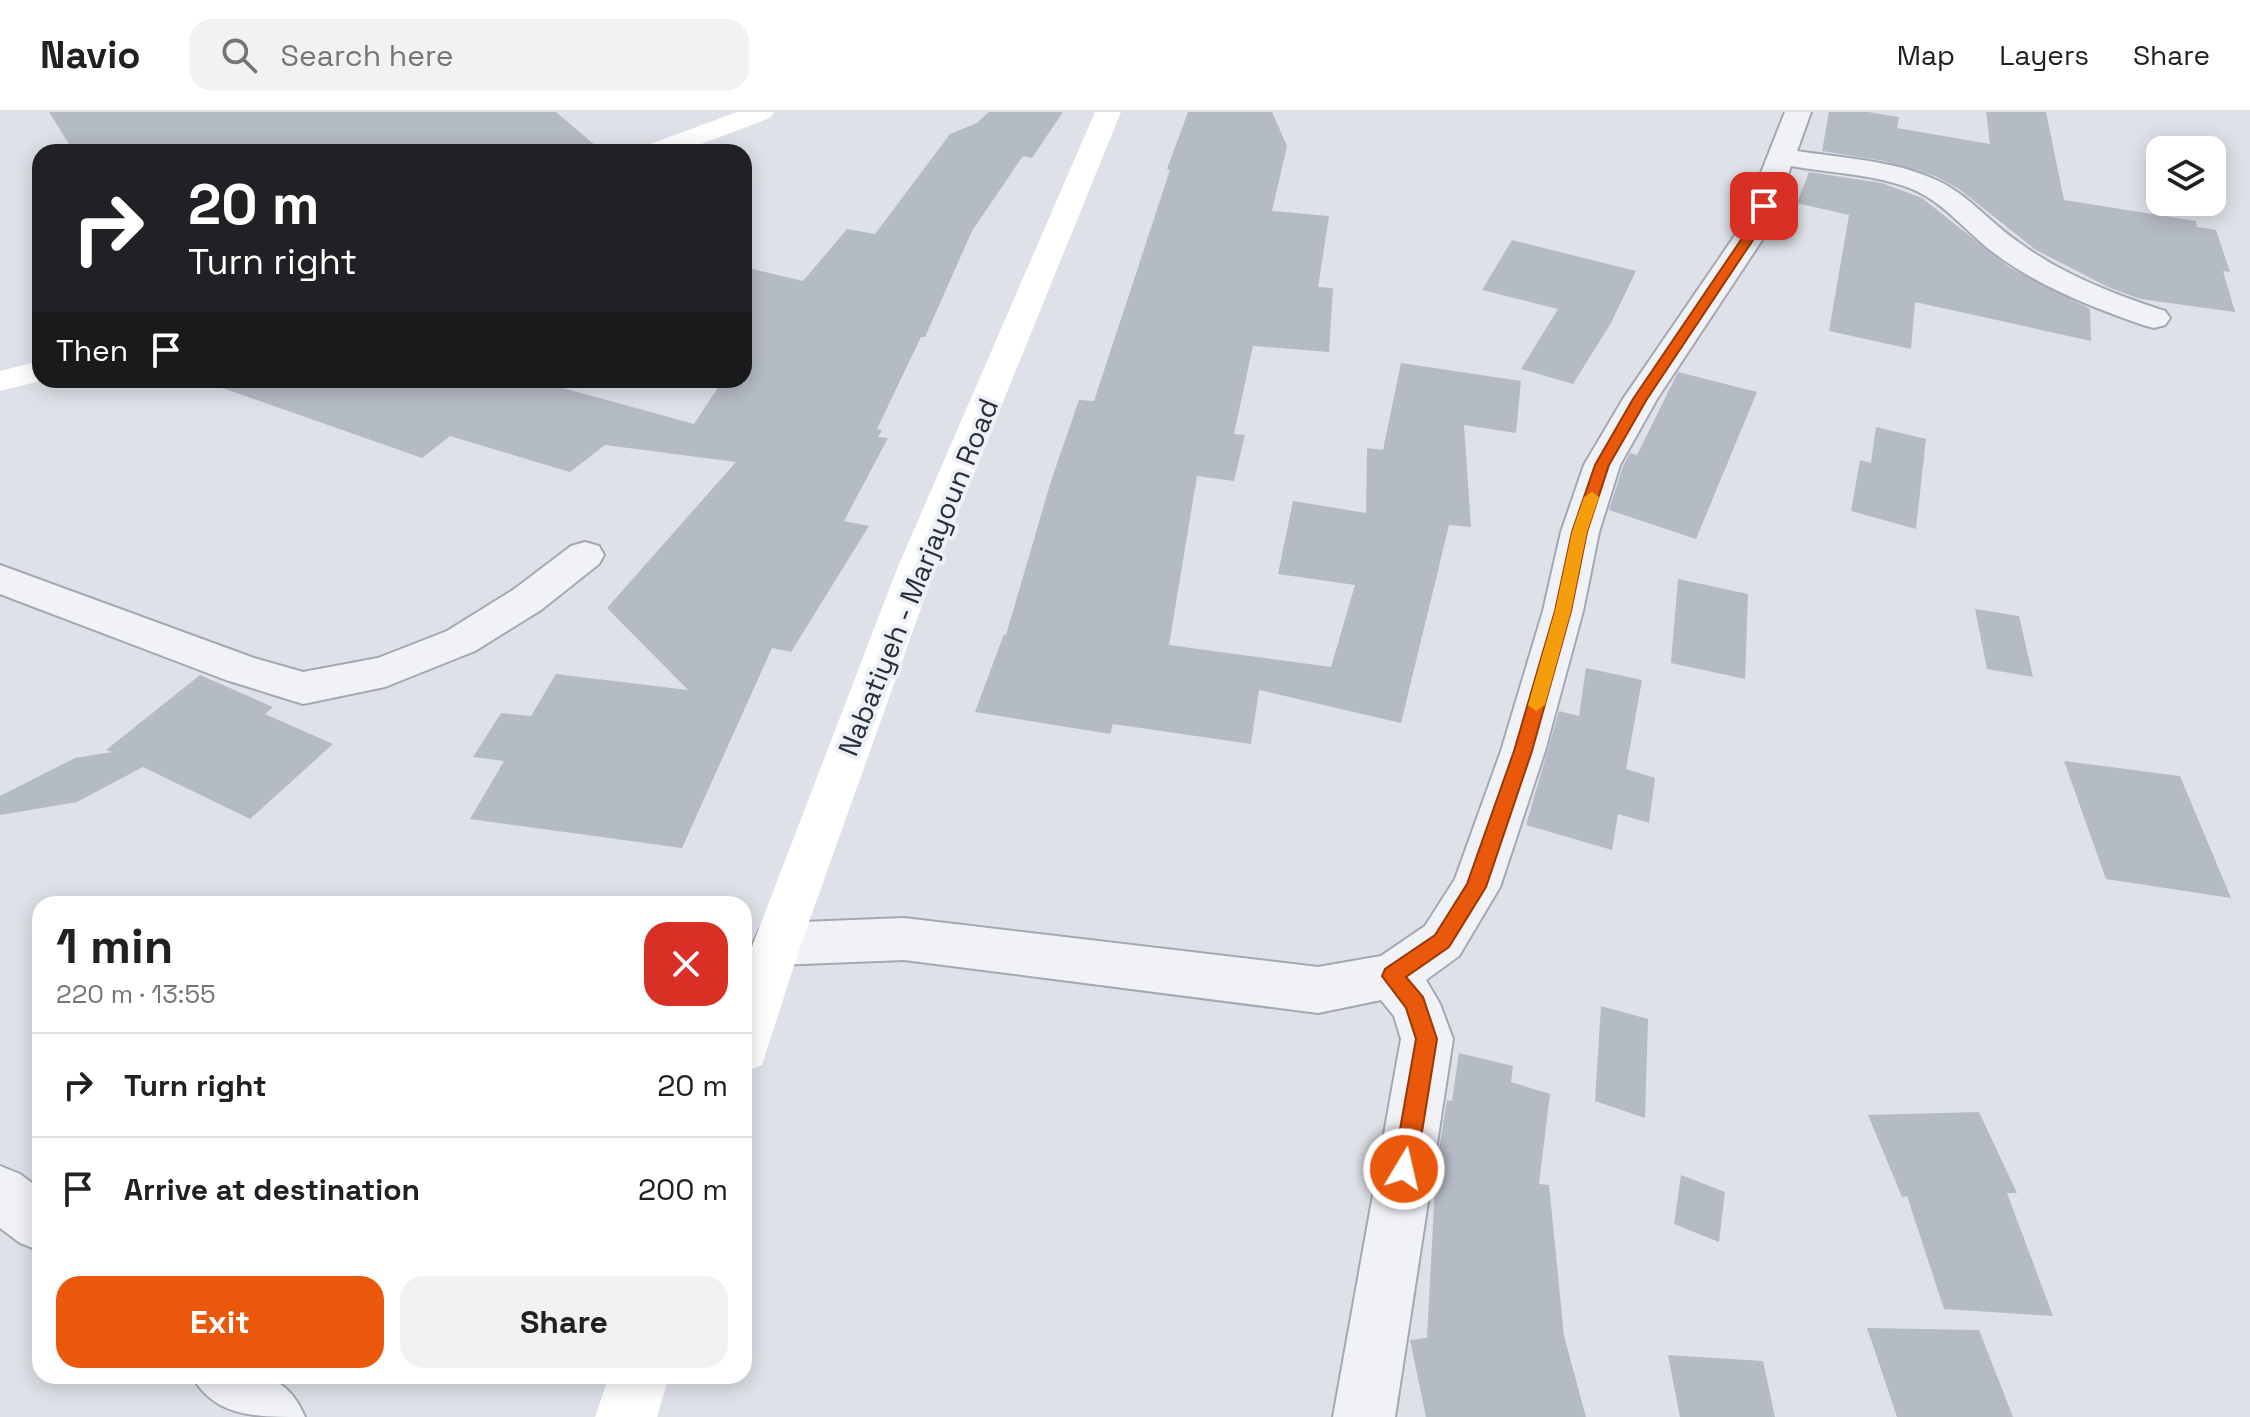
<!DOCTYPE html>
<html lang="en">
<head>
<meta charset="utf-8">
<style>
	body { margin:0; font-family:"Space Grotesk",sans-serif; background:#f2f2f2; color:#202124; height:100vh; display:flex; flex-direction:column; font-size:30px; white-space:nowrap }
	* { box-sizing:border-box; margin:0 }
	p { font-size:26px; color:#757577 }
	.icon { flex:none; width:44px; height:44px; fill:none; stroke:currentColor; stroke-width:2; stroke-linecap:round; stroke-linejoin:round }
	.map { position:relative; flex:1; overflow:hidden }
	.panel { position:absolute; left:32px; top:784px; width:720px; height:488px; display:flex; flex-direction:column; background:#fff; border-radius:24px; box-shadow:0 4px 20px #0003 }
	.panel>* { flex:none }
	.guide { position:absolute; left:32px; top:32px; width:720px; height:244px; border-radius:24px; box-shadow:0 4px 20px #0003; background:#202124; color:#fff; overflow:hidden }
	.fabs { position:absolute; left:2146px; top:24px; display:grid; gap:16px }
	.fabs a { display:grid; place-items:center; width:80px; height:80px; border-radius:16px; background:#fff; box-shadow:0 4px 20px #0003; font-size:40px }
	.pin { position:absolute; display:grid; place-items:center; width:68px; height:68px; color:#fff; margin:-34px; border-radius:16px; box-shadow:0 4px 12px #0006 }
	.me { position:absolute; width:88px; margin:-44px; rotate:9deg; stroke-linejoin:round; filter:drop-shadow(0 0 6px #0008) }
	.turn { display:flex; align-items:center; gap:28px; height:168px; padding:0 24px; font-size:36px }
	.turn .icon { width:104px; height:104px; stroke-width:2.5 }
	.turn b { display:block; font-size:56px; line-height:68px }
	.then { display:flex; align-items:center; height:76px; padding:0 24px; background:#0003; gap:16px; font-size:30px }
	.round { display:grid; place-items:center; flex:none; width:84px; height:84px; border-radius:24px; background:#f2f2f2 }
	.head { display:flex; align-items:center; justify-content:space-between; height:136px; padding:0 24px }
	h1 { font-size:48px; font-weight:700; line-height:60px }
	.button { display:flex; gap:16px; margin-top:auto; padding:16px 24px }
	.button a { flex:1; height:92px; border-radius:24px; background:#ea580c; color:#fff; font-size:32px; font-weight:700; line-height:92px; text-align:center }
	.button a+a { background:#f2f2f2; color:#202124 }
	ul { padding:0; list-style:none }
	li { display:flex; align-items:center; gap:24px; height:104px; padding:0 24px; border-top:2px solid #e0e0e0 }
	li div { flex:1 }
	li b { display:block; font-size:30px }
	li em { font-style:normal }
	header { display:flex; align-items:center; gap:48px; box-sizing:border-box; height:112px; padding:0 40px; background:#fff; border-bottom:2px solid #e0e0e0 }
	header strong { font-size:38px }
	nav { display:flex; gap:44px; margin-inline-start:auto; font-size:28px }
	.search { width:560px; height:72px; background:#f2f2f2; display:flex; align-items:center; gap:20px; box-sizing:border-box; padding:0 28px; border-radius:24px; color:#757577; font-size:30px }
	.map>svg:first-child { display:block }
	.building { fill:#b5bbc4 }
	.lines { fill:none; stroke-linecap:round; stroke-linejoin:round }
	.minor-casing { stroke:#a3a9b2; stroke-width:4 }
	.minor { fill:#f0f2f6; fill-rule:evenodd }
	.secondary { fill:#fff; fill-rule:evenodd }
	.route { fill:#ea580c; stroke:#983908; stroke-width:2 }
	.slow { fill:#f59e0b }
	.labels { text-anchor:middle; stroke-width:8; stroke-linejoin:round; paint-order:stroke }
	.street-label { font-size:28px; fill:#27303e; stroke:#edf1f5 }
</style>
</head>
<body>
<header>
<strong>Navio</strong>
<div class="search"><svg class="icon" aria-label="search" viewBox="0 0 24 24"><circle cx="10" cy="10" r="6"/><path d="M15 15l6 6"/></svg>Search here</div>
<nav><a>Map</a><a>Layers</a><a>Share</a></nav>
</header>
<div class="map">
<svg width="2250" height="1305" viewBox="0 0 2250 1305">
	<rect width="100%" height="100%" fill="#dee2e8"/>
	<g class="building">
		<path d="M49 0H556L603 40H74Z"/>
		<path d="M989 0H1063L1032 46 1023 44 972 119 925 225H921L877 317 882 318 878 325 888 326 844 409 869 414 791 540 772 536 682 736 470 707 504 649 473 645 501 601 531 604 556 562 688 578 607 496 736 350 605 333 570 360 450 324 422 346 217 274 218 268H534L694 312 723 268 744 271V155L803 169 847 117 875 122 950 22 977 11Z"/>
		<path d="M1188 0H1272L1287 34 1272 99 1329 104 1318 175 1333 176 1329 240 1253 234 1234 322 1245 323 1234 369 1197 364 1169 533 1331 555 1355 473 1278 462 1293 389 1366 401 1367 336 1383 338 1401 251 1521 269 1516 321 1464 313 1471 415 1449 413 1401 611 1259 578 1251 632 1113 612 1110 622 975 600 1004 522 1006 523 1051 369 1079 288 1094 289 1170 58 1167 57Z"/>
		<path d="M1829 0H1868L1899 5 1897 16 1990 32 1986 0H2046L2064 88 2196 109 2197 115 2216 118 2230 160 2223 159 2235 200 2140 187 2108 175 2036 138 1959 77 1935 64 1884 49 1822 39Z"/>
		<path d="M1809 60 1882 71 1922 86 2009 155 2090 197 2091 229 1915 190 1911 237 1829 219 1849 103 1797 91Z"/>
		<path d="M1512 128 1636 159 1611 211 1573 272 1521 257 1558 197 1482 178Z"/>
		<path d="M1678 260 1757 280 1696 427 1609 398 1623 354 1630 341 1637 343Z"/>
		<path d="M1876 315 1926 327 1916 417 1851 399 1860 348 1871 351Z"/>
		<path d="M1678 467 1748 482 1745 567 1671 551Z"/>
		<path d="M1975 497 2019 504 2033 565 1987 557Z"/>
		<path d="M1586 556 1642 568 1626 657 1655 666 1649 711 1618 702 1612 738 1526 713 1559 599 1579 604Z"/>
		<path d="M200 563 273 595 265 602 333 632 250 707 143 655 77 690 0 703V684L75 646 112 640 106 638Z"/>
		<path d="M2064 649 2180 664 2231 786 2106 767Z"/>
		<path d="M1601 894 1648 907 1645 1006 1595 989Z"/>
		<path d="M1459 941 1513 954 1511 970 1550 982 1539 1072 1549 1073 1564 1224 1586 1305H1426L1410 1228 1427 1226 1436 1056 1447 988 1452 989Z"/>
		<path d="M1979 1000 2017 1081H2007L2053 1204 1944 1197 1907 1084 1902 1085 1868 1003Z"/>
		<path d="M1681 1063 1725 1080 1719 1130 1674 1112Z"/>
		<path d="M1867 1216 1979 1218 2013 1305H1897Z"/>
		<path d="M1668 1243 1763 1249 1775 1305H1680Z"/>
	</g>
	<g class="lines">
		<defs>
			<g id="minor">
				<path d="M1785 0H1811L1797 39C1842 46 1891 48 1934 67 1967 81 1988 109 2017 129 2061 162 2113 182 2165 199L2170 206 2165 213 2154 216 2143 213C2091 195 2038 174 1994 141 1966 120 1945 91 1912 77 1874 62 1831 61 1791 54L1768 119 1657 287 1620 353 1599 420 1583 499 1545 639 1500 775 1459 844 1426 868 1440 892 1453 927 1395 1305H1333L1401 927 1394 904 1381 888 1318 901 904 848 777 853 760 847 753 832 760 817 777 811 904 806 1318 855 1381 844 1425 814 1455 767 1501 639 1543 499 1561 420 1584 353 1623 287 1738 119Z"/>
				<path d="M585 430 599 434 604 443 599 452 541 498 475 539 385 575 303 592 226 568 0 482V453L254 546 303 560 378 546 447 519 513 478 571 434Z"/>
				<path d="M0 1054 20 1062 40 1077V1139L20 1131 0 1116Z"/>
				<path d="M192 1264C243 1264 282 1250 305 1305 254 1305 215 1305 192 1264Z"/>
			</g>
		</defs>
		<use href="#minor" class="minor-casing"/>
		<use href="#minor" class="minor"/>
		<g class="secondary">
			<path d="M737 0H774L770 6 680 40H641L645 34Z"/>
			<path d="M1095 0H1121L935 457 801 832 762 953 744 960V858L753 832 897 457Z"/>
			<path d="M40 249V268H44L0 279V259Z"/>
			<path d="M609 1264H669L657 1305H595Z"/>
		</g>
	</g>
	<path class="route" d="M1760 91 1770 94 1759 119 1647 287 1609 353 1587 420 1571 499 1532 639 1486 775 1449 835 1406 865 1423 885 1437 927 1416 1057 1412 1065 1404 1068 1396 1065 1393 1057 1416 927 1406 896 1382 864 1385 857 1435 823 1467 772 1514 639 1555 499 1572 420 1595 353 1633 287 1747 119Z"/>
	<path class="slow" d="M1592 380 1599 385 1587 420 1571 499 1545 593 1536 599 1528 593 1555 499 1572 420 1584 385Z"/>
	<g class="labels">
		<g class="street-label">
			<text transform="translate(918 465) rotate(-68)" y="10">Nabatiyeh - Marjayoun Road</text>
		</g>
	</g>
</svg>
<div class="fabs">
<a><svg class="icon" aria-label="layers" viewBox="0 0 24 24"><path d="M12 4l9 5-9 5-9-5zM3 14l9 5 9-5"/></svg></a>
</div>
<div class="pin" style="left:1764px;top:94px;background:#d93025"><svg class="icon" aria-label="arrive" viewBox="0 0 24 24"><path d="M6 21V4h12l-3 4 3 4H6"/></svg></div>
<svg class="me" style="left:1404px;top:1057px" viewBox="-20 -20 40 40"><circle r="17" fill="#ea580c" stroke="#fff" stroke-width="3"/><path d="M0-11L8 9 0 5-8 9z" fill="#fff"/></svg>
<div class="guide">
<div class="turn"><svg class="icon" aria-label="right" viewBox="0 0 24 24"><path d="M7 20v-9h11M14 6l5 5-5 5"/></svg><div><b>20 m</b>Turn right</div></div>
<div class="then">Then<svg class="icon" aria-label="arrive" viewBox="0 0 24 24"><path d="M6 21V4h12l-3 4 3 4H6"/></svg></div>
</div>
<section class="panel">
<div class="head"><div><h1>1 min</h1><p>220 m · 13:55</p></div><a class="round" style="background:#d93025;color:#fff"><svg class="icon" aria-label="close" viewBox="0 0 24 24"><path d="M6 6l12 12M18 6L6 18"/></svg></a></div>
<ul>
<li><svg class="icon" aria-label="right" viewBox="0 0 24 24"><path d="M7 20v-9h11M14 6l5 5-5 5"/></svg><div><b>Turn right</b></div><em>20 m</em></li>
<li><svg class="icon" aria-label="arrive" viewBox="0 0 24 24"><path d="M6 21V4h12l-3 4 3 4H6"/></svg><div><b>Arrive at destination</b></div><em>200 m</em></li>
</ul>
<div class="button"><a>Exit</a><a>Share</a></div>
</section>
</div>
</body>
</html>
